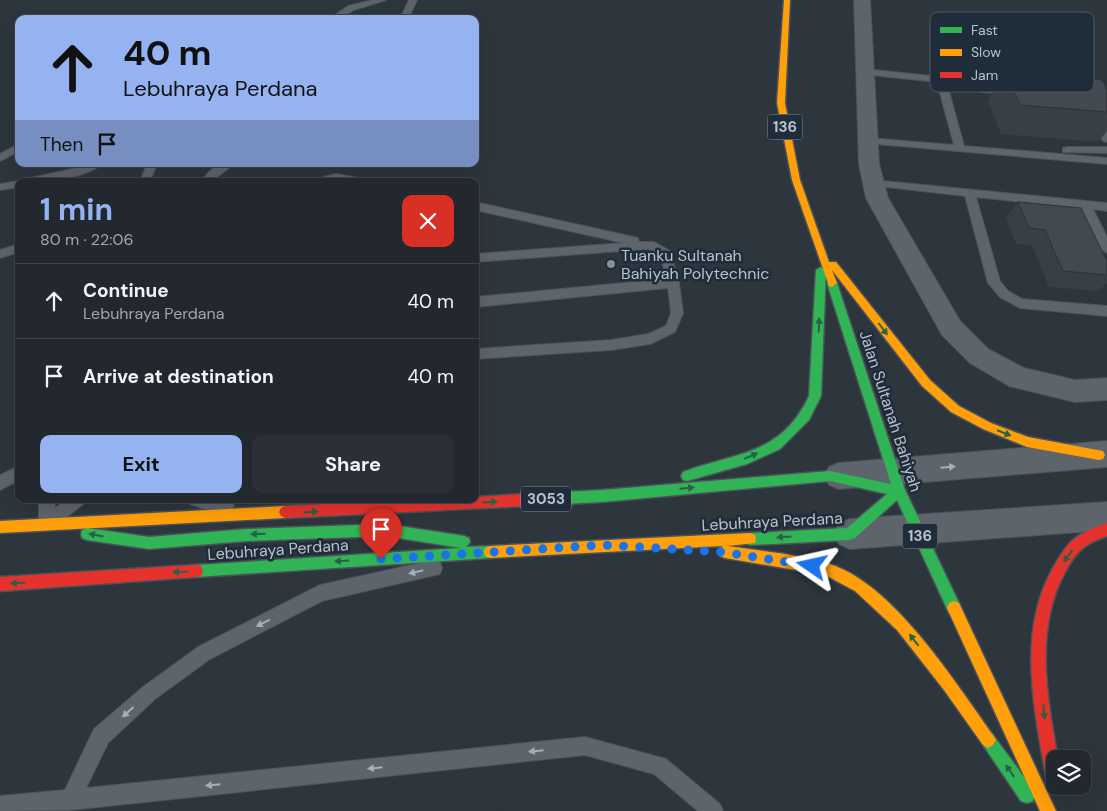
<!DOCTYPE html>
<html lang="en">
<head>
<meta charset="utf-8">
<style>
	body { margin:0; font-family:"DM Sans",sans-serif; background:#2a3036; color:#f1f3f6; height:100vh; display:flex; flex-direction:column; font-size:19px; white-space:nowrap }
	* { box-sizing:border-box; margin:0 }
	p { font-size:16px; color:#a2a6aa }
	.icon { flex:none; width:28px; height:28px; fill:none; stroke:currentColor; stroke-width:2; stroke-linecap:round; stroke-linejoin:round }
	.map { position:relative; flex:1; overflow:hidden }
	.side { position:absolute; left:15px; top:178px; width:464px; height:325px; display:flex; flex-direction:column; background:#22282e; border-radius:10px; box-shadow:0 5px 20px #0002,0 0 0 1px #3f444a }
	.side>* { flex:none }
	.guide { position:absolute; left:15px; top:15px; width:464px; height:152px; border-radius:10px; box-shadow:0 5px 20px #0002,0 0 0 1px #3f444a; background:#95b2f1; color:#111; overflow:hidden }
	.buttons { position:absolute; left:1046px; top:750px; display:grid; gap:10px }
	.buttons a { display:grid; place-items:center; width:45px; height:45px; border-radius:10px; background:#22282e; box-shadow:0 5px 20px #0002,0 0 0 1px #3f444a; font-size:25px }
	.pin { position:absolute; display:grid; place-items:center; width:42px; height:42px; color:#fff; margin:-51px -21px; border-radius:50% 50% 50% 0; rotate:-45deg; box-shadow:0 0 5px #0007 }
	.pin .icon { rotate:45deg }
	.me { position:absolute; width:55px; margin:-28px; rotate:281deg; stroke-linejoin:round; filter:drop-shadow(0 0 4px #0008) }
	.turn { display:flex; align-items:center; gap:18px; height:105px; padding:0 25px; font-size:22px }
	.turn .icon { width:65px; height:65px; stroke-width:2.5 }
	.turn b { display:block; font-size:35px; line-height:42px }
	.then { display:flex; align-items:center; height:48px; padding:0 25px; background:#0003; gap:10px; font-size:19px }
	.round { display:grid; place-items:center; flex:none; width:52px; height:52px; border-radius:10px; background:#2a3036 }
	.headline { display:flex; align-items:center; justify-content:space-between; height:85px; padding:0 25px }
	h1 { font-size:30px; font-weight:700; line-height:38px; color:#95b2f1 }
	.primary-button { display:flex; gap:10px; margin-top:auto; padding:10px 25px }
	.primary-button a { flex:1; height:58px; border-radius:10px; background:#95b2f1; color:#111; font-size:20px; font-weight:700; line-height:58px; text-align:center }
	.primary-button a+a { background:#2a3036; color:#f1f3f6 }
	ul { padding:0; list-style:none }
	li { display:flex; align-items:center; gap:15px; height:75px; padding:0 25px; border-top:1px solid #3f444a }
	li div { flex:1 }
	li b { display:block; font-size:19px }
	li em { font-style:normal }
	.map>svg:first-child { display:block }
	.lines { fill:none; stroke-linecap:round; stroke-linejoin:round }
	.lane-casing { stroke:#4b525a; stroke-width:2 }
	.street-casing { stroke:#4b525a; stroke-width:2 }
	.fast-casing { stroke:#4b525a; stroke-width:3 }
	.slow-casing { stroke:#4b525a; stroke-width:3 }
	.jam-casing { stroke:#4b525a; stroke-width:3 }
	.lane { fill:#5e646b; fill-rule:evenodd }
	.street { fill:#5e646b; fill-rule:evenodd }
	.fast { fill:#30b455; fill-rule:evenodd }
	.slow { fill:#ff9f0a; fill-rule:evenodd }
	.jam { fill:#e5322d; fill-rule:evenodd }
	.wall { fill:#393f46 }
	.building { fill:#424951; stroke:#2e3339 }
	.oneway { fill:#266244 }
	.oneway2 { fill:#a6afb9 }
	.route { stroke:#1a73e8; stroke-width:9; stroke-dasharray:0 16.2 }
	.poi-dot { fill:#87919b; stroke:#1f2c39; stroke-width:2 }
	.labels { text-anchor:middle; stroke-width:5; stroke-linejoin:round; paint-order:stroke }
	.shield { fill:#1f2c39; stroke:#8a95a1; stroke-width:1 }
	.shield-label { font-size:15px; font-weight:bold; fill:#b8c2cd }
	.poi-label { font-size:16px; fill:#b8c2cd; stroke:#1f2c39; text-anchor:start }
	.street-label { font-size:16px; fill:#b8c2cd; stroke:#1f2c39 }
	.key { fill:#1f2c39; stroke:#4d5965; stroke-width:1 }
	.key-label { font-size:14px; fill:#b8c2cd }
</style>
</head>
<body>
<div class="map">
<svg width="1107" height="811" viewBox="0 0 1107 811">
	<rect width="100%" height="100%" fill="#2d353d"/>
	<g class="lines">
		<defs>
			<g id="lane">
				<path d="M373 0H386L354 10 339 19H329L348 6Z"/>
				<path d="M409 0H417L408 19H400Z"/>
				<path d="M865 69 941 77 982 86 1016 89V93L1013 94 982 92 947 84 964 146 1107 158V164L864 143V139L868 138 954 145 937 82 862 74 860 72Z"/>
				<path d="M1095 115 1098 116 1107 130V142L1103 141 1090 118Z"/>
				<path d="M19 144V151L0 161V154Z"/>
				<path d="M1067 147H1107V153L1063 152V148Z"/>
				<path d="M88 164H101C88 178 43 182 25 181L26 179 81 167Z"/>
				<path d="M147 164H157L150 181H140Z"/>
				<path d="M222 164H234L212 181H201L212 169Z"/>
				<path d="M336 174 359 178 364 181H318L323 177Z"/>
				<path d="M873 180 1107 203V211L1093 209 1107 237V253L1101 249 1081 208 976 197 1000 281 1008 291 1022 299 1107 306V316L1020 308 1000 297 988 283 965 196 869 185 868 183Z"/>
				<path d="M19 181V187L0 190V184L19 181H22Z"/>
				<path d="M475 202 634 237 638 238 639 242H654L670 251 679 283 683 313 675 332 650 344 611 350 475 359V349L611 340 648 334 666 326 671 313 668 288 475 307V297L666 279 661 256 648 249 475 262V254L624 243 475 210Z"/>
				<path d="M19 244V252L0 258V250Z"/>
				<path d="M19 466V480L0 490V475Z"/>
				<path d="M39 499H54L55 508 67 499H86L83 504 52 529 47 531 42 529 39 524Z"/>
				<path d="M187 499H225L231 501 234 506 231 511C220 515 201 508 190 504Z"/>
				<path d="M434 560 440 562 442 568 440 574 322 601 210 659 155 699 108 743 86 788 585 737 666 759 720 804 723 811H698L654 774 585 755 70 810 0 811V796L65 790 94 729 143 687 198 647 320 585Z"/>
			</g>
			<g id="street">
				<path d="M854 0H870L879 164 888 198 960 321 988 349 1024 368 1075 380 1107 378V400L1075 402 1009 386 970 363 942 335 866 198 859 164Z"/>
				<path d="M1107 441V467L839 489 829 485 824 476 829 467 839 463Z"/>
				<path d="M1107 502V530L850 549 839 544 834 534 839 524 850 519Z"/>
			</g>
			<g id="fast">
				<path d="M821 267 826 270 821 396 809 420 780 449 747 464 687 481 683 480 681 476 683 472C736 452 781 456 809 396L816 270Z"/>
				<path d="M832 279 837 283 905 490 959 603 961 608 959 613 954 615 949 613 897 500 855 538 850 540 750 545 745 543 744 539 745 535 750 533 847 528 887 494 830 481 602 502 525 506 521 504 519 500 521 496 525 494 602 490 830 471 891 484 827 283Z"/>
				<path d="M386 524 464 536 469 538 470 542 466 547 490 546 495 548 496 552 495 556 490 558 196 577 191 576 189 571 191 566 196 565 461 548 386 536 247 541 149 549 87 540 82 538 81 534 82 530 87 528 149 537 247 529Z"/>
				<path d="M988 732 993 735 1033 789 1035 795 1033 801 1027 803 1021 801 983 745 980 740 983 735Z"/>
			</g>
			<g id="slow">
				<path d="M784 0H790L785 103 800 180 829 262H836L930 380 959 406 991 423 1028 437 1103 451 1105 455 1103 459 1099 460 1027 447 983 429 951 412 922 386 832 270 837 283 832 287 829 286 792 180 777 103Z"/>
				<path d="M285 506 289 508 291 512 289 516 285 518 0 533V521Z"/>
				<path d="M750 533 755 535 756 539 755 543 728 546C759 551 796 554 826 563 891 580 955 682 993 735L996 740 993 745 988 748 983 745 944 690 897 630 855 591 825 575 725 558 720 556 719 552 720 548 723 546 490 558 485 556 484 552 485 548 490 546Z"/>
				<path d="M954 601 959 603 1056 811H1040L947 608 949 603Z"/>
			</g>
			<g id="jam">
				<path d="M525 494 529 496 531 500 529 504 525 506 285 518 281 516 279 512 281 508 285 506 435 499H475V497Z"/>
				<path d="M1107 523V536C1099 539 1090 542 1083 548 1075 554 1070 563 1065 572 1034 629 1047 698 1058 759H1055V786H1061L1055 790 1049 788 1047 782C1035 713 1016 633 1053 568 1059 558 1064 548 1073 540 1082 532 1096 527 1107 523Z"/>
				<path d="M196 565 201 566 203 571 201 576 196 577 0 591V577Z"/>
			</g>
		</defs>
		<use href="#lane" class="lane-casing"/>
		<use href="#street" class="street-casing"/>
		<use href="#fast" class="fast-casing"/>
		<use href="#slow" class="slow-casing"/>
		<use href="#jam" class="jam-casing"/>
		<use href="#lane" class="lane"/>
		<use href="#street" class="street"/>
		<use href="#fast" class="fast"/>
		<use href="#slow" class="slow"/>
		<use href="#jam" class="jam"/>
	</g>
	<g class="wall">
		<path d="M1005 72 1107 89V131L1098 142 1001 134 988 101Z"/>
		<path d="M1018 202 1107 261V283L1098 291 1049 287 1032 246 1016 244 1006 218Z"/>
	</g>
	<g class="building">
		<path d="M1005 72 1086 78 1102 80 1107 89V112L1020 105Z"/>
		<path d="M1018 202 1081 208 1107 261V275L1063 271 1045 230 1029 228Z"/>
		<path d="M511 810V811H497Z"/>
	</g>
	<defs><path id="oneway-solid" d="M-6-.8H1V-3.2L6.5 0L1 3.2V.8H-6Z" transform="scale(1.25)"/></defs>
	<g class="oneway">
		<use href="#oneway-solid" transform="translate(819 325) rotate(-88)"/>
		<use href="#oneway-solid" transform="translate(883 329) rotate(53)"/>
		<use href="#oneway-solid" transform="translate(1004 433) rotate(22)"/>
		<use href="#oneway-solid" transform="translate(751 456) rotate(-23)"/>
		<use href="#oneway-solid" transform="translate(687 488) rotate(-5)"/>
		<use href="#oneway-solid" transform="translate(490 502) rotate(-3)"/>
		<use href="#oneway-solid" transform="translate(311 512) rotate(-3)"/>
		<use href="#oneway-solid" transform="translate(258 534) rotate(178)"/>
		<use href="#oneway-solid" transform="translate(96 535) rotate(-169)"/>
		<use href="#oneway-solid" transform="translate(784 537) rotate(177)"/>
		<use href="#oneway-solid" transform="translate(1068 556) rotate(126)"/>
		<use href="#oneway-solid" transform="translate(342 561) rotate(176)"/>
		<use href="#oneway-solid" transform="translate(180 572) rotate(176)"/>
		<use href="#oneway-solid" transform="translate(18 583) rotate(176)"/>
		<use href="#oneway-solid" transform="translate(914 640) rotate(-128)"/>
		<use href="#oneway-solid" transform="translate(1044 712) rotate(84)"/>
		<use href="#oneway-solid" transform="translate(1010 771) rotate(-125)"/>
	</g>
	<g class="oneway2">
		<use href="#oneway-solid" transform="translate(948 467) rotate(-5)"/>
		<use href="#oneway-solid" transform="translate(416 572) rotate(167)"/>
		<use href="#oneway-solid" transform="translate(263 623) rotate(153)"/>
		<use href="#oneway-solid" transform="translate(128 712) rotate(138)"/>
		<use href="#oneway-solid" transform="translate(536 751) rotate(174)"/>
		<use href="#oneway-solid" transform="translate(375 768) rotate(174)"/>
		<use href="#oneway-solid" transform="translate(213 785) rotate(174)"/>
	</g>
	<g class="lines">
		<path class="route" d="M381 559 604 545 723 552 812 566"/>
	</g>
	<circle class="poi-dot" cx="611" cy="264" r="5"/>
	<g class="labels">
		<g class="shield">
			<rect x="767.5" y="114.5" width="35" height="25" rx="4"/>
			<rect x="521" y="486.5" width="50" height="25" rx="4"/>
			<rect x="902.5" y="523.5" width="35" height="25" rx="4"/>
		</g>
		<g class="shield-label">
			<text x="785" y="132">136</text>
			<text x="546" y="504">3053</text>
			<text x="920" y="541">136</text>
		</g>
		<g class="poi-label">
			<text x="621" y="261">Tuanku Sultanah<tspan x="621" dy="18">Bahiyah Polytechnic</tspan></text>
		</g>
		<g class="street-label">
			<text transform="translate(891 411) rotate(72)" y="6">Jalan Sultanah Bahiyah</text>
			<text transform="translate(772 521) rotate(-3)" y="6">Lebuhraya Perdana</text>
			<text transform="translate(278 549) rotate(-4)" y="6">Lebuhraya Perdana</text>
		</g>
	</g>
	<rect x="930" y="12" width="164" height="80" rx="8" class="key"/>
	<rect x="940" y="27" width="22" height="6" fill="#30b455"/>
	<rect x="940" y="49" width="22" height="7" fill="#ff9f0a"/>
	<rect x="940" y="72" width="22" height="6" fill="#e5322d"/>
	<g class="key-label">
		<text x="971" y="35">Fast</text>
		<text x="971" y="57">Slow</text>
		<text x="971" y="80">Jam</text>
	</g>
</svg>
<div class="buttons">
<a><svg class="icon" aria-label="layers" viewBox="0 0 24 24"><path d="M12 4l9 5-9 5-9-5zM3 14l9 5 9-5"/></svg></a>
</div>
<div class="pin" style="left:381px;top:559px;background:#d93025"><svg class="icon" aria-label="arrive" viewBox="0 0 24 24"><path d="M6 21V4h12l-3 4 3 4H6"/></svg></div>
<svg class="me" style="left:812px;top:566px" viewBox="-20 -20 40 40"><path d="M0-17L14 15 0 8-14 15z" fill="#1a73e8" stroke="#fff" stroke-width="4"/></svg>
<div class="guide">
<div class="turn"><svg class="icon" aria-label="ahead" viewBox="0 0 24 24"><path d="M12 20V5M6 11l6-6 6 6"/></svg><div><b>40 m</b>Lebuhraya Perdana</div></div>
<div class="then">Then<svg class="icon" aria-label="arrive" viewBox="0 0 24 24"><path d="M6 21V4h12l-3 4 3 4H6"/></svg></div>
</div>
<section class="side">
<div class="headline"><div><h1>1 min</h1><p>80 m · 22:06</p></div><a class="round" style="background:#d93025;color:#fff"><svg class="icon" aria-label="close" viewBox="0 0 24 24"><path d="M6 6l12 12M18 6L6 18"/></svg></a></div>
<ul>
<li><svg class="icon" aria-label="ahead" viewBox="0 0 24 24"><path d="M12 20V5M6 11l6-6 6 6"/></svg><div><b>Continue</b><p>Lebuhraya Perdana</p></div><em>40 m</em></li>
<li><svg class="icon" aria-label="arrive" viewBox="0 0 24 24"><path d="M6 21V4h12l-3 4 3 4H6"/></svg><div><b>Arrive at destination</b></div><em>40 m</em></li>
</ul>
<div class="primary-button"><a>Exit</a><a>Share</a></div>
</section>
</div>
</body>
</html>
